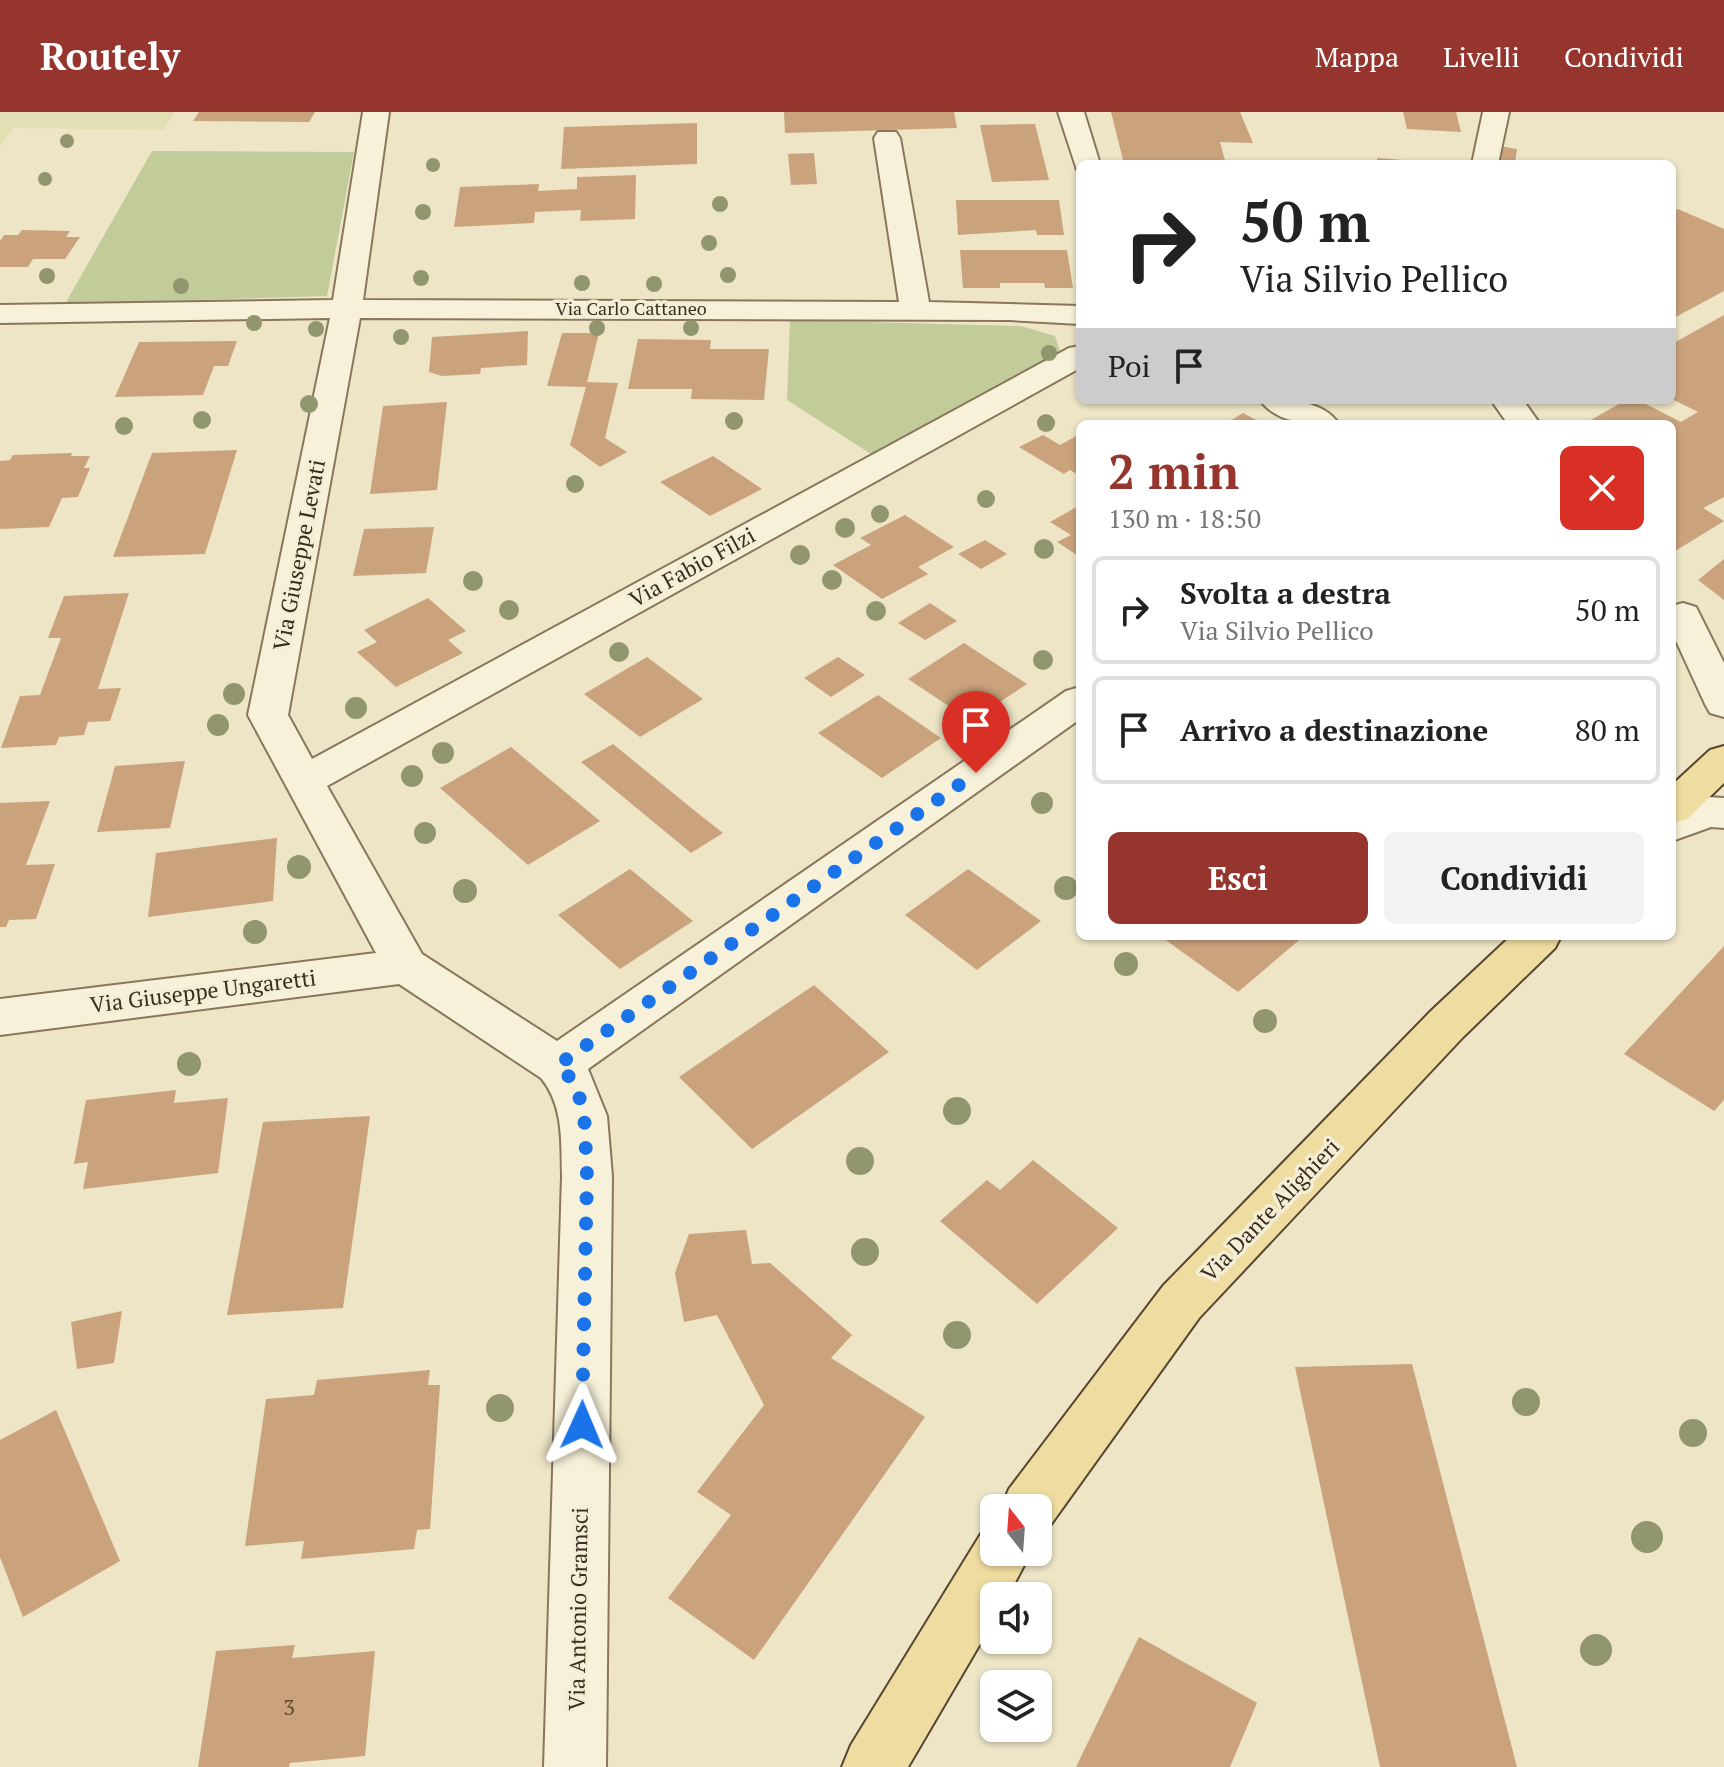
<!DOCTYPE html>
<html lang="it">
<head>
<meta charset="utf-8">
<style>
	body { margin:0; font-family:"PT Serif",serif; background:#f2f2f2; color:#222; height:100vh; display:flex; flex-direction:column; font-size:30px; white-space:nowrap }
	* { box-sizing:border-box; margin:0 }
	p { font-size:26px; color:#767676 }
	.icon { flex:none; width:44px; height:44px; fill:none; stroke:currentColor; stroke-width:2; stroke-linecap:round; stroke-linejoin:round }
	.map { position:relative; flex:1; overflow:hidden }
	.side { position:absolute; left:1076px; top:308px; width:600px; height:520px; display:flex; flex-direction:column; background:#fff; border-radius:12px; box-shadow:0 2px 6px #0004 }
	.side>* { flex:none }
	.guide { position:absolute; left:1076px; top:48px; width:600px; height:244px; border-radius:12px; box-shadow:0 2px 6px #0004; background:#fff; color:#222; overflow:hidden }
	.needle { width:52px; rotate:343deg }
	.buttons { position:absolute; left:980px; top:1382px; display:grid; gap:16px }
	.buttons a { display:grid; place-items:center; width:72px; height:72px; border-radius:12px; background:#fff; box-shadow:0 2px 6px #0004; font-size:40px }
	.pin { position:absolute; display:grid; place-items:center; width:68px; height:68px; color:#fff; margin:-82px -34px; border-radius:50% 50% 50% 0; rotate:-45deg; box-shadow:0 0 8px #0007 }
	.pin .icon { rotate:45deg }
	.me { position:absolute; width:88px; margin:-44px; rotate:1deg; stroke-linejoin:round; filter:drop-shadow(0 0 6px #0008) }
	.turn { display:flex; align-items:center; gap:28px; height:168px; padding:0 32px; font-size:36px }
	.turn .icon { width:104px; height:104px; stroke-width:2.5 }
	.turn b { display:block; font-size:56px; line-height:68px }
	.then { display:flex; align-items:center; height:76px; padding:0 32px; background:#0003; gap:16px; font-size:30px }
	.round { display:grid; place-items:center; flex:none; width:84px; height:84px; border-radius:12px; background:#f2f2f2 }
	.summary { display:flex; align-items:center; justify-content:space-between; height:136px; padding:0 32px }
	h1 { font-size:48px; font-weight:800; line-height:60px; color:#96352e }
	.primary-button { display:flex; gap:16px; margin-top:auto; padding:16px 32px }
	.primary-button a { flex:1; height:92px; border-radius:12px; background:#96352e; color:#fff; font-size:32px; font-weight:800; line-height:92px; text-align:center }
	.primary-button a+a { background:#f2f2f2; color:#222 }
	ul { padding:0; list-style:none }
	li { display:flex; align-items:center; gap:24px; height:108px; margin:0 16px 12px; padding:0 16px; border:4px solid #e0e0e0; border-radius:12px }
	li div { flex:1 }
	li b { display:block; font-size:30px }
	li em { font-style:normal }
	header { display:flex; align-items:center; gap:48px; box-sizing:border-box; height:112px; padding:0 40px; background:#96352e; color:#fff }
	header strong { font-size:38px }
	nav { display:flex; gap:44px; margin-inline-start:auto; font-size:28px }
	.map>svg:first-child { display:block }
	.farmland { fill:#e3dfb4 }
	.green { fill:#c2cb9a }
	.building { fill:#caa37d }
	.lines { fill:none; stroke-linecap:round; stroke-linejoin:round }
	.minor-casing { stroke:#88775c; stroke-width:4 }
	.major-casing { stroke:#564530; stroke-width:4 }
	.minor { fill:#f8f1da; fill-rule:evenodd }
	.major { fill:#efdca0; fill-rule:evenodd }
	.tree { fill:#91966f }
	.route { stroke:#1a73e8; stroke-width:14; stroke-dasharray:0 25.2 }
	.labels { text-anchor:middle; stroke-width:7; stroke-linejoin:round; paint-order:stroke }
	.far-street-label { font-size:18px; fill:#392e20; stroke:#f5eed6 }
	.street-label { font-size:22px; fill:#392e20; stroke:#f5eed6 }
	.near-number-label { font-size:22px; fill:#5d4b37 }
</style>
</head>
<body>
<header>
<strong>Routely</strong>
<nav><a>Mappa</a><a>Livelli</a><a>Condividi</a></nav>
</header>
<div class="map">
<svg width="1724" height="1655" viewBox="0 0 1724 1655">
	<rect width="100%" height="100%" fill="#ede5c6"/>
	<path class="farmland" d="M0 0H174L164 18 14 16 0 34Z"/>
	<g class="green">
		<path d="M152 39 354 40 327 184 65 192Z"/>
		<path d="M790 208 1021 214 1055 224 1061 242 871 342 787 288Z"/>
	</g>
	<g class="building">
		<path d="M199 0H315L309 10 193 9Z"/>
		<path d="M784 0H954L957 16 785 21Z"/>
		<path d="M1111 0H1240L1253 31 1220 30 1226 52H1124Z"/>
		<path d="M1403 0H1456L1461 20 1407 17Z"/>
		<path d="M697 11V52L561 57 564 15Z"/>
		<path d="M1035 12 1049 68 992 70 980 13Z"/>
		<path d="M1499 34 1517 37 1515 52H1497Z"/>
		<path d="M814 41 817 72 791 73 788 42Z"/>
		<path d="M1377 46 1429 50V52H1377Z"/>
		<path d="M636 63 635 107 580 109 581 98 535 100 534 111 454 115 460 75 539 72 538 79 577 77V65Z"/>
		<path d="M956 88H1059L1064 123H1037L1036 118 958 123Z"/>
		<path d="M1678 97 1724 117V179L1672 207V100Z"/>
		<path d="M22 118 70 119 66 125H80L65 147H33L28 155H0V129L4 123H18Z"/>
		<path d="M960 138H1067L1073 176H1045L1044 171H1000V176H963Z"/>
		<path d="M1724 203V385L1703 396 1724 409 1672 441V312H1595L1589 309 1626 288H1638L1681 310 1698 300 1672 287V232Z"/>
		<path d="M528 219 527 253 481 256 480 262 442 264 429 260 432 225Z"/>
		<path d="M562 221H599L587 270 618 271 605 326 627 340 600 355 570 333 586 275 547 274Z"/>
		<path d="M638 227 711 228 710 237H769L764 288 691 287 692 277H628Z"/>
		<path d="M237 229 228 254H214L203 283 115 285 139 230Z"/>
		<path d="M447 290 437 378 370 382 383 294Z"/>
		<path d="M1243 301 1264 312H1225Z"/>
		<path d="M1080 322V364L1070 358 1064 362 1019 335 1043 323 1060 333Z"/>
		<path d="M237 338 205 442 113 445 152 341Z"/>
		<path d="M72 341 71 344H90L84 356H90L78 385 62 386 49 415 0 417V349L10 348 13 343Z"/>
		<path d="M713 344 762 377 710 404 660 370Z"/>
		<path d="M1080 393V445L1057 430 1071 423 1050 410Z"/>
		<path d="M905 403 954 435 918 455 928 462 882 487 833 453 871 433 860 426Z"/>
		<path d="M434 415 426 461 353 464 364 417Z"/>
		<path d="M985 428 1007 442 981 457 958 442Z"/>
		<path d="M1724 447V488L1698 468Z"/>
		<path d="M129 481 98 577 121 576 110 609 88 610 84 623 59 625 56 633 1 636 20 584 40 583 61 526H48L64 484Z"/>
		<path d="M428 486 466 519 448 528 463 541 396 575 357 540 377 530 364 518Z"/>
		<path d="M930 491 957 509 925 528 898 511Z"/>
		<path d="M964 531 1027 572 971 609 908 567Z"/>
		<path d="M647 545 703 587 640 625 584 582Z"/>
		<path d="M838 545 865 563 831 585 804 566Z"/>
		<path d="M878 583 941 626 882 666 818 621Z"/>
		<path d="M613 632 695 699 723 721 691 741 581 650Z"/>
		<path d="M511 635 600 709 528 753 440 676Z"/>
		<path d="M185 649 170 716 97 720 115 654Z"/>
		<path d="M50 689 26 753 55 752 36 807 9 808 6 815H0V691Z"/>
		<path d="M277 726 273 789 148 805 156 741Z"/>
		<path d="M630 757 693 809 620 857 558 803Z"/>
		<path d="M968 757 1041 809 977 858 905 803Z"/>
		<path d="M1160 824H1304L1238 880Z"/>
		<path d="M1724 834V988L1714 999 1624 942Z"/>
		<path d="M814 873 889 940 752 1037 679 965Z"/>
		<path d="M176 978 174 991 228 986 218 1061 83 1077 88 1050 74 1052 86 988Z"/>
		<path d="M370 1004 343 1196 227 1203 263 1010Z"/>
		<path d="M1033 1048 1118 1116 1037 1192 940 1109 987 1068 1000 1078Z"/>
		<path d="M746 1118 752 1152 770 1151 852 1223 831 1246 925 1305 754 1548 668 1486 731 1403 697 1380 764 1293 717 1203 684 1210 675 1161 689 1122Z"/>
		<path d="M122 1199 114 1251 77 1257 71 1210Z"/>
		<path d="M1412 1252 1517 1655H1380L1295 1255Z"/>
		<path d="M430 1258 428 1273H440L430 1417 417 1418 414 1437 301 1447 304 1429 245 1434 266 1287 314 1283 317 1268Z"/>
		<path d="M56 1298 120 1449 23 1505 0 1445V1328Z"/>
		<path d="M1139 1525 1257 1591 1230 1655H1076Z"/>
		<path d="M295 1533 292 1546 375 1539 365 1644 290 1651 289 1655H198L216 1539Z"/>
	</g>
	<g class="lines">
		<defs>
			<g id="minor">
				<path d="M363 0H389L363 188 899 190 874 26 878 20H896L900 26 929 190 1080 194V212L1009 208 360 206 288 603 312 647 1069 236 1080 234V256L327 674 422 842 557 929 1066 579 1080 575V607L588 957 607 1004 612 1064 606 1655H544L562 1064C561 1030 564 994 541 966L399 872 0 923V887L376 841 248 603 330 206 0 211V193L333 188Z"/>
				<path d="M1058 0H1084L1100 52H1080L1077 58Z"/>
				<path d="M1483 0H1509L1498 52H1472Z"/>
				<path d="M1260 288C1287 288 1322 287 1339 312 1312 312 1278 313 1260 288Z"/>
				<path d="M1491 288H1523L1540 312H1508Z"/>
				<path d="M1683 491 1696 495 1724 551V605L1710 601 1705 592 1672 520V494Z"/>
				<path d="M1708 685 1724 686V716L1711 715 1672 729V698Z"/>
			</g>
			<g id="major">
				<path d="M1724 634V671L1687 707 1672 712V673L1710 638Z"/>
				<path d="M1511 824H1561L1555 836 1463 925 1199 1206 1049 1415 1038 1420V1396H1001L1009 1377 1163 1174 1431 899Z"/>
				<path d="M994 1415V1440H1031L1008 1484H994V1508L908 1655H842L851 1633 982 1420Z"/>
			</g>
		</defs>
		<use href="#minor" class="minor-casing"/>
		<use href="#major" class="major-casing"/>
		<use href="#minor" class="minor"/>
		<use href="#major" class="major"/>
	</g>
	<g class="tree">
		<circle cx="67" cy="29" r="7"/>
		<circle cx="433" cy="53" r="7"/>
		<circle cx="45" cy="67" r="7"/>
		<circle cx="720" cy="92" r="8"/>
		<circle cx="423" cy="100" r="8"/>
		<circle cx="709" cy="131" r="8"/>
		<circle cx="728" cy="163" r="8"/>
		<circle cx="47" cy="164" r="8"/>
		<circle cx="421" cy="166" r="8"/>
		<circle cx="582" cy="171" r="8"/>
		<circle cx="654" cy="172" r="8"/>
		<circle cx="181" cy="174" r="8"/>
		<circle cx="254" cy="211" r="8"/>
		<circle cx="597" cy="216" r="8"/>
		<circle cx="691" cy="216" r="8"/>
		<circle cx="316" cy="217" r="8"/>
		<circle cx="401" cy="225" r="8"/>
		<circle cx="1049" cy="241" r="8"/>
		<circle cx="309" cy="292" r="9"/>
		<circle cx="202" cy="308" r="9"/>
		<circle cx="734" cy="309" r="9"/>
		<circle cx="1046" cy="311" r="9"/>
		<circle cx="124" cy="314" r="9"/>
		<circle cx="575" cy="372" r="9"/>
		<circle cx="986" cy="387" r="9"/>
		<circle cx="880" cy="402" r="9"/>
		<circle cx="845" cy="416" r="10"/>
		<circle cx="1044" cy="437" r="10"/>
		<circle cx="800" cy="443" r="10"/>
		<circle cx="832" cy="468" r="10"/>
		<circle cx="473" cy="469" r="10"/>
		<circle cx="509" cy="498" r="10"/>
		<circle cx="876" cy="499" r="10"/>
		<circle cx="619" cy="540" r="10"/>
		<circle cx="1043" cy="548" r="10"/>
		<circle cx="234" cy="582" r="11"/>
		<circle cx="356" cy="596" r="11"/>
		<circle cx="218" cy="613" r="11"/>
		<circle cx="443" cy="641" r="11"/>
		<circle cx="412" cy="664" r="11"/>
		<circle cx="1042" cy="691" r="11"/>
		<circle cx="425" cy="721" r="11"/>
		<circle cx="299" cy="755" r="12"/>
		<circle cx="1066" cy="776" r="12"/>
		<circle cx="465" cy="779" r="12"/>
		<circle cx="255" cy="820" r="12"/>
		<circle cx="1126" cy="852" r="12"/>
		<circle cx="1265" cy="909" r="12"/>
		<circle cx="189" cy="952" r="12"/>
		<circle cx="957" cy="999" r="14"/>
		<circle cx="860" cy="1049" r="14"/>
		<circle cx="865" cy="1140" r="14"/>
		<circle cx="957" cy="1223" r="14"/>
		<circle cx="1526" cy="1290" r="14"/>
		<circle cx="500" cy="1296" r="14"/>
		<circle cx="1693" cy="1321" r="14"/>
		<circle cx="1647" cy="1425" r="16"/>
		<circle cx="1596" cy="1538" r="16"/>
	</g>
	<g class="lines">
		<path class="route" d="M582 1313 587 1064 584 999 574 970 558 953 976 661"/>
	</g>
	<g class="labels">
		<g class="far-street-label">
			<text x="631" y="203">Via Carlo Cattaneo</text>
		</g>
		<g class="street-label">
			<text transform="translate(299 443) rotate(-79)" y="8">Via Giuseppe Levati</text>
			<text transform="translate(692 455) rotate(-29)" y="8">Via Fabio Filzi</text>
			<text transform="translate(203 879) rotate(-7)" y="8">Via Giuseppe Ungaretti</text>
			<text transform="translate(1270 1098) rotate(-46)" y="8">Via Dante Alighieri</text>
			<text transform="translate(578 1497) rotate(-89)" y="8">Via Antonio Gramsci</text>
		</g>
		<g class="near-number-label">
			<text x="289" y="1603">3</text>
		</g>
	</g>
</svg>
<div class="buttons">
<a><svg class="needle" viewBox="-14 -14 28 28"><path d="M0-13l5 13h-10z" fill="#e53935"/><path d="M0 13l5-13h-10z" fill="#767676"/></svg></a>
<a><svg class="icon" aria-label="sound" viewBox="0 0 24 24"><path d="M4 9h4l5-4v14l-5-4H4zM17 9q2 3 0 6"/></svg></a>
<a><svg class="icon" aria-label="layers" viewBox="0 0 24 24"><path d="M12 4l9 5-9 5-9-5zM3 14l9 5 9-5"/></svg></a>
</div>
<div class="pin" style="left:976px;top:661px;background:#d93025"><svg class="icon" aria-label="arrive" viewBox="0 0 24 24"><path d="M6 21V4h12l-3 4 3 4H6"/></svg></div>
<svg class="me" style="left:582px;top:1313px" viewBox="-20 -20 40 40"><path d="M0-17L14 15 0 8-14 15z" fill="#1a73e8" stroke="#fff" stroke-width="4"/></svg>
<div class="guide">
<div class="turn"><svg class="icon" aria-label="right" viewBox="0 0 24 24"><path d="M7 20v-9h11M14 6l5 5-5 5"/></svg><div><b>50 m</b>Via Silvio Pellico</div></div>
<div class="then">Poi<svg class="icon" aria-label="arrive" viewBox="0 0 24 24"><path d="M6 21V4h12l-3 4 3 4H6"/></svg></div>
</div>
<section class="side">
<div class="summary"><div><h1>2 min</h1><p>130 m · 18:50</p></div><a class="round" style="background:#d93025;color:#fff"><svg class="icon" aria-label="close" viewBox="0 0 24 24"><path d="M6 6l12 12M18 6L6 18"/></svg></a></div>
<ul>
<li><svg class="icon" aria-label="right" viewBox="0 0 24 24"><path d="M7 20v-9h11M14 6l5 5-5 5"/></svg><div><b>Svolta a destra</b><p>Via Silvio Pellico</p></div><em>50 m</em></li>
<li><svg class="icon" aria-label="arrive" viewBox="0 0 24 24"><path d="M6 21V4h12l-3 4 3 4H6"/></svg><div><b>Arrivo a destinazione</b></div><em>80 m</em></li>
</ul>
<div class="primary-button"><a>Esci</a><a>Condividi</a></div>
</section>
</div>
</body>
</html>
